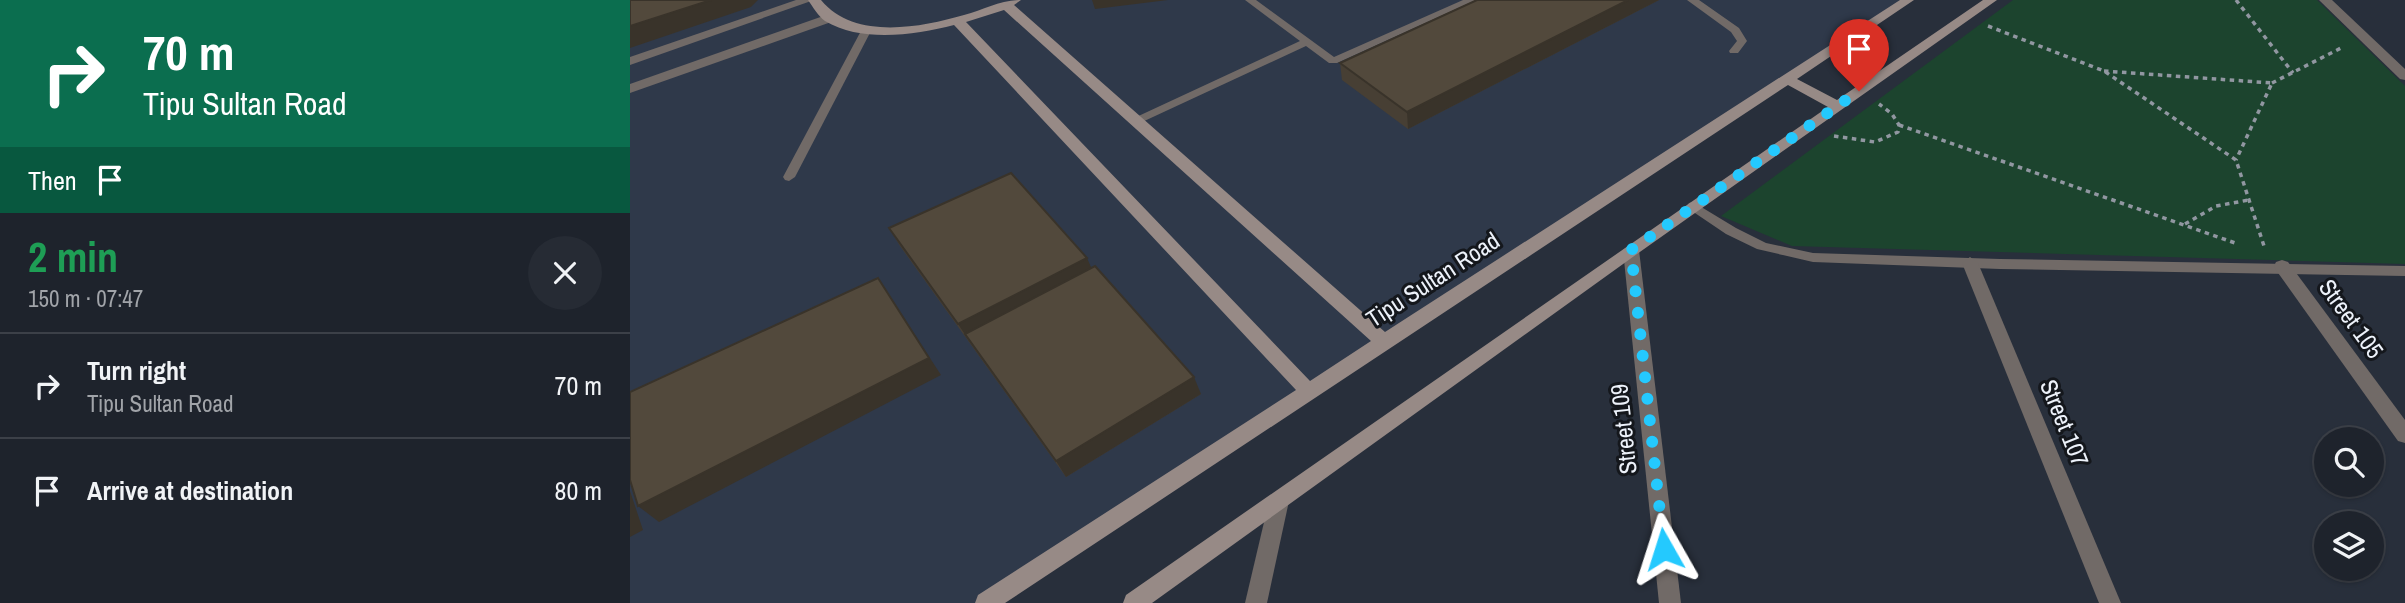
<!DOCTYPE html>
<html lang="en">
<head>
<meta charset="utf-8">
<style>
	body { margin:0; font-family:"Archivo Narrow",sans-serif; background:#262b34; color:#f1f3f6; height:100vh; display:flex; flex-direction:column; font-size:26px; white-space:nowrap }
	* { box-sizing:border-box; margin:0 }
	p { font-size:23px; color:#a1a4a9 }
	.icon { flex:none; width:38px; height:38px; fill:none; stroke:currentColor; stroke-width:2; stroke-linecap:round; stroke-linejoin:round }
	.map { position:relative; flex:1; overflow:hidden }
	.details { display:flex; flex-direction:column; background:#1e232c; width:630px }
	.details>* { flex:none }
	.hud { background:#0b6e4f; color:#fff; overflow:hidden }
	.tools { position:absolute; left:1684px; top:427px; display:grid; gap:14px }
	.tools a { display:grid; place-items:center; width:70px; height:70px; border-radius:50%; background:#1e232c; box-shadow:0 2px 5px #0004,0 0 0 2px #3c4048; font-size:35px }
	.pin { position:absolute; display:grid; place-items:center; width:60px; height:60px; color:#fff; margin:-72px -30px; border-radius:50% 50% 50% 0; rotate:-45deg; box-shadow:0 0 7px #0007 }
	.pin .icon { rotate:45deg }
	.me { position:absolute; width:77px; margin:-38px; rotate:354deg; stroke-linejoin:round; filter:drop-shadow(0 0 5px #0008) }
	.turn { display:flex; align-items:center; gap:24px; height:147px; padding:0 28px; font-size:32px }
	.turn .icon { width:91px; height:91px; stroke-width:2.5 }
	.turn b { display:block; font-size:49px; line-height:60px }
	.then { display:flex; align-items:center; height:66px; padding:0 28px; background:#0003; gap:14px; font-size:26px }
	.round { display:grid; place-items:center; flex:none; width:74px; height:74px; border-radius:37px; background:#262b34 }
	.overview { display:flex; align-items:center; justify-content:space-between; height:119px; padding:0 28px }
	h1 { font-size:42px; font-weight:700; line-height:52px; color:#1e9e55 }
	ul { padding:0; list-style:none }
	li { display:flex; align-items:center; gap:21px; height:105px; padding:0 28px; border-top:2px solid #3c4048 }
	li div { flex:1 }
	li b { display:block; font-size:26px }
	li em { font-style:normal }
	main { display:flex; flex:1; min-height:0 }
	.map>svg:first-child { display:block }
	.built { fill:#2f394a }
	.green { fill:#1c442e }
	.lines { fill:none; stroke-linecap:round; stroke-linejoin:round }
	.path { stroke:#9197a1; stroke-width:3.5; stroke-dasharray:4.5 4.5; stroke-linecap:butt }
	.lane { fill:#716a67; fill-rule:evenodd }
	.street { fill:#716a67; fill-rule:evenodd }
	.secondary { fill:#978a86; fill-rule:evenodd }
	.wall { fill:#473f34 }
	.shaded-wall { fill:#39332a }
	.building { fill:#52493c; stroke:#39332a; stroke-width:2 }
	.route { stroke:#24c9fe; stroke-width:12; stroke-dasharray:0 21.6 }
	.labels { text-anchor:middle; stroke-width:6; stroke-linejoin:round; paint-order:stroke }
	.street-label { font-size:24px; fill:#edf2fa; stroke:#14171c }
</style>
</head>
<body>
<main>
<section class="details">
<div class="hud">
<div class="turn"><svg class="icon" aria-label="right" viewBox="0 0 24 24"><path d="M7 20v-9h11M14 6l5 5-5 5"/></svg><div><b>70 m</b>Tipu Sultan Road</div></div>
<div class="then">Then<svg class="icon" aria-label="arrive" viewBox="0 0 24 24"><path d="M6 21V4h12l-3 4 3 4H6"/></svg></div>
</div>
<div class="overview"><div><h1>2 min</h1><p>150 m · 07:47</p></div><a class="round"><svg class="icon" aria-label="close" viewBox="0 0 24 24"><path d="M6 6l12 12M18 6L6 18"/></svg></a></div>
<ul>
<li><svg class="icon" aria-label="right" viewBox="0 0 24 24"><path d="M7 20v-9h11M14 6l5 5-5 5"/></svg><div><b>Turn right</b><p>Tipu Sultan Road</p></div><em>70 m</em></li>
<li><svg class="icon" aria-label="arrive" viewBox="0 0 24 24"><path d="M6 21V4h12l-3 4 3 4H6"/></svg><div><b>Arrive at destination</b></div><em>80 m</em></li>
</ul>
</section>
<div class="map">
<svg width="1775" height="603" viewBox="0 0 1775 603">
	<rect width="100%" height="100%" fill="#282f3b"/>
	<path class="built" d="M0 0H1278L356 603H0Z"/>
	<path class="green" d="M1383 0H1687L1775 86V264L1162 246 1091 216Z"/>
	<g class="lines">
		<g class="path">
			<path d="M1606 0 1663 73"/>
			<path d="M1358 26 1474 71 1606 160 1635 249"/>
			<path d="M1474 71 1642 83 1606 160"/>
			<path d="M1642 83 1713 47"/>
			<path d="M1269 125 1608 244"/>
			<path d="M1204 136 1245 142 1268 132 1269 125 1262 114 1249 104"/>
			<path d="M1555 224 1586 206 1619 200"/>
		</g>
		<g class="lane">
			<path d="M615 0H626L704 57 833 0H846L707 63H699L676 46 510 123H502V119L670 41Z"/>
			<path d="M1057 0H1069L1109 28 1117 41 1108 53H1100L1099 51 1107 41 1101 32Z"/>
			<path d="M237 26 242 29 165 177 159 181 155 180 153 177 232 29Z"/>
			<path d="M1063 202 1106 228 1136 243 1183 253 1370 259 1775 266V276L1370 269 1183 262 1127 249 1096 234 1059 209 1057 206 1059 203Z"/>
		</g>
		<g class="street">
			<path d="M166 0H184L0 65V57Z"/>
			<path d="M1689 0H1702L1775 69V80L1770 79Z"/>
			<path d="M199 14 204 15V21L0 93V84Z"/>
			<path d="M1001 244 1009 250 1051 603H1029L993 250Z"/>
			<path d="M1340 257 1348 263 1491 603H1469L1332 263Z"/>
			<path d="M1652 260 1658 262 1775 420V443L1768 441 1646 270 1644 266 1646 262Z"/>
			<path d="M649 492 656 495 659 501 637 603H615L639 501 642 495Z"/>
		</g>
		<path class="secondary" d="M178 0H191C224 40 289 28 334 15 354 10 370 0 391 0L384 5 755 332 1270 0H1284L1167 79 1207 100 1353 0H1367L1007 254 522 603H493L496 595 1198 107 1158 85 375 603H345L348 595 666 390 324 25C285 35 232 43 195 21 188 16 183 7 178 0ZM374 10 741 341 680 381 336 22Z"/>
	</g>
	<g class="wall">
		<path d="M847 0H1029L778 129 712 80 710 63Z"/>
		<path d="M259 228 462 268 571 394 436 477 270 246Z"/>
	</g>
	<g class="shaded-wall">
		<path d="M81 0H128L121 7 0 48V26Z"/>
		<path d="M462 0H538L465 9Z"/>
		<path d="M998 0H1029L778 129 777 112Z"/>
		<path d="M457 258 465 276 335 334 340 342 328 324Z"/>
		<path d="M248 278 311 375 29 522 8 506Z"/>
		<path d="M564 377 571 394 436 477 426 461Z"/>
		<path d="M0 491 13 530 0 537Z"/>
	</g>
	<g class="building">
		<path d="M0 0H81L0 26Z"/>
		<path d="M847 0H998L777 112 710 63Z"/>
		<path d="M381 173 457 258 328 324 259 228Z"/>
		<path d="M465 266 564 377 426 461 335 334Z"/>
		<path d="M248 278 299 358 8 506 0 480V392Z"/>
	</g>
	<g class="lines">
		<path class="route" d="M1034 549 1001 250 1229 91"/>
	</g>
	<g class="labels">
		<g class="street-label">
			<text transform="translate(803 280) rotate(-33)" y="8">Tipu Sultan Road</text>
			<text transform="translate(1721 319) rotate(54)" y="8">Street 105</text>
			<text transform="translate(1434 423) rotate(68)" y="8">Street 107</text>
			<text transform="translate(994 429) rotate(-96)" y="8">Street 109</text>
		</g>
	</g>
</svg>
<div class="tools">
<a><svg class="icon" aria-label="search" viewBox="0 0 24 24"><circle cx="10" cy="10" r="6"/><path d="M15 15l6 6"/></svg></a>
<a><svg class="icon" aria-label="layers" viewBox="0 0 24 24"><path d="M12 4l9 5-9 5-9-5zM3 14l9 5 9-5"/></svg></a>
</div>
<div class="pin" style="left:1229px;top:91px;background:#d93025"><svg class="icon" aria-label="arrive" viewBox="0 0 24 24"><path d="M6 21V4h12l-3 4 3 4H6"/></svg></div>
<svg class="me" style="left:1034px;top:549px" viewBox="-20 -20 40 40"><path d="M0-17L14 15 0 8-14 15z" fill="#24c9fe" stroke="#fff" stroke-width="4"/></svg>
</div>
</main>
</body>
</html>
